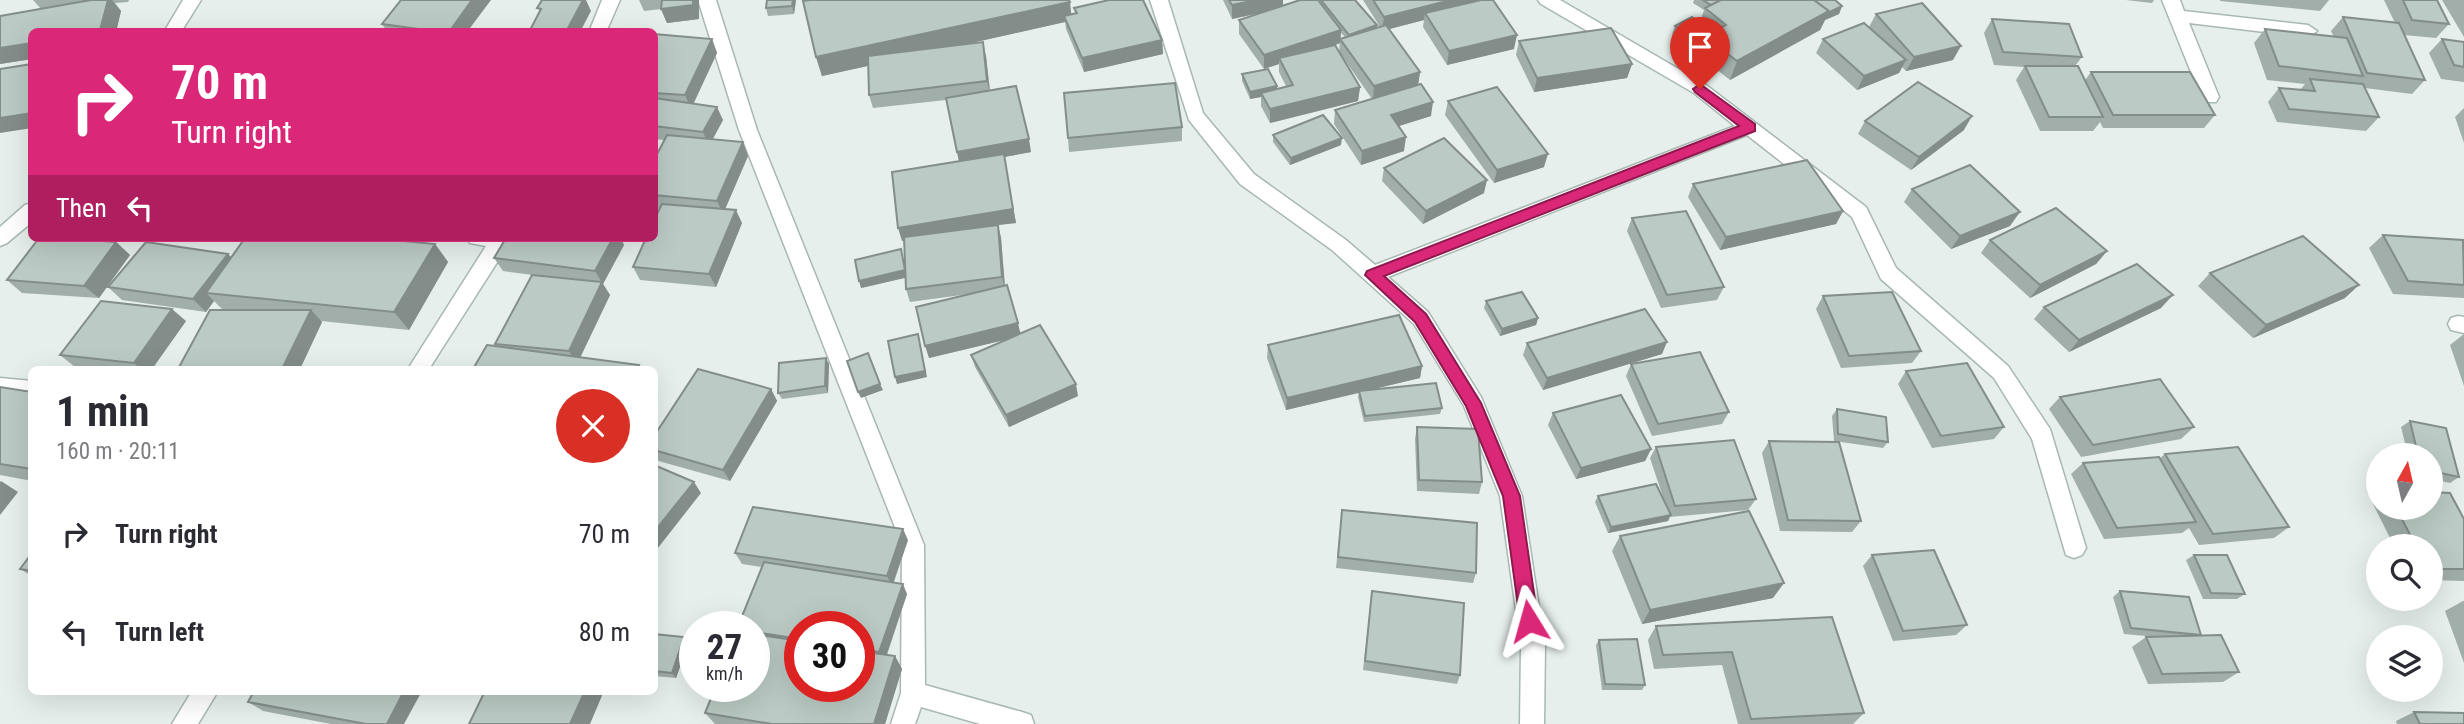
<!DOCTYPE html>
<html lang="en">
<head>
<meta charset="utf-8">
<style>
	body { margin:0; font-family:"Roboto Condensed",sans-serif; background:#f2f2f3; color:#2b2b33; height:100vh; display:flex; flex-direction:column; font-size:26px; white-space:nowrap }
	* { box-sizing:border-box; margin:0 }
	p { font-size:23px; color:#7c7c81 }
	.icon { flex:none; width:38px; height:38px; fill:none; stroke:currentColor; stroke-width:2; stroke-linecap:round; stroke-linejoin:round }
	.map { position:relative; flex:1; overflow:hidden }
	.sheet { position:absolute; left:28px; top:366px; width:630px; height:329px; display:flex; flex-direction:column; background:#fff; border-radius:10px; box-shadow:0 7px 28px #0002 }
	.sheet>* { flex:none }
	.guide { position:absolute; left:28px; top:28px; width:630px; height:214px; border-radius:10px; box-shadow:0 7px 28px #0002; background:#db2777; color:#fff; overflow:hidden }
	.needle { width:46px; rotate:8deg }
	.controls { position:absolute; left:2366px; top:443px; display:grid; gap:14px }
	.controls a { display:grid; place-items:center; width:77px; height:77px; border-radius:50%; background:#fff; box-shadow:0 7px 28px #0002; font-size:35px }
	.speed { position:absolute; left:679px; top:611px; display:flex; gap:14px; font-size:35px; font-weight:700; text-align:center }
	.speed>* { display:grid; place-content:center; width:91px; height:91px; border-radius:50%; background:#fff; box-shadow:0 7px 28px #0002; line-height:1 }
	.speed small { font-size:18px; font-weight:400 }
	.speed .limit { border:10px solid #d22; background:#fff; color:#111 }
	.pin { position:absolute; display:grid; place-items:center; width:60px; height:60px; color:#fff; margin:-72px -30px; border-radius:50% 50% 50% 0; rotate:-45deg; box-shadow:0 0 7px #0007 }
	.pin .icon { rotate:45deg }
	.me { position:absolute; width:77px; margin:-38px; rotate:352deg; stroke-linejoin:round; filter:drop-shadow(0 0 5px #0008) }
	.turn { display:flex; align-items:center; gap:24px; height:147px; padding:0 28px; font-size:32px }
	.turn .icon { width:91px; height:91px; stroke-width:2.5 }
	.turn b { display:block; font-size:49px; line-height:60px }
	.then { display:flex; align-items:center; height:66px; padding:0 28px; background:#0003; gap:14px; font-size:26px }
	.round { display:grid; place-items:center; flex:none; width:74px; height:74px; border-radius:37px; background:#f2f2f3 }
	.head { display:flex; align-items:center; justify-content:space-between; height:119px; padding:0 28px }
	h1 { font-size:42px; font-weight:700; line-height:52px }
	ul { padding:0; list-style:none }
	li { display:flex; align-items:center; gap:21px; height:98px; padding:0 28px }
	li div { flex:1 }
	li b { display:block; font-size:26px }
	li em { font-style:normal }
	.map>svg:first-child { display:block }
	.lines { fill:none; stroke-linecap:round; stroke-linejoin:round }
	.minor-casing { stroke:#a8b8b2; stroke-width:3 }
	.minor { fill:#fff; fill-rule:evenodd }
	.wall { fill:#a1aea9; fill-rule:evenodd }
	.shaded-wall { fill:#838d89 }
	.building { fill:#bbcac4; stroke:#838d89; stroke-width:2 }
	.route { fill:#db2777; stroke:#8e194d; stroke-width:2 }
</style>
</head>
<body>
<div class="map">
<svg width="2464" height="724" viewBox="0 0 2464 724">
	<rect width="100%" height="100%" fill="#e6efeb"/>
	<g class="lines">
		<defs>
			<g id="minor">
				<path d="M183 0H201L181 32H164Z"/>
				<path d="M602 0H620L606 32H589Z"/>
				<path d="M698 0H716L757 130 924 545 925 685 1022 712 1031 715 1034 724H980L921 707 915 724H891L901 693 902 545 739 130Z"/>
				<path d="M1150 0H1168L1203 113 1254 174 1346 240 1375 265 1735 126 1694 93 1541 4 1538 0H1560L1706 85 1866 207 1896 268 2008 366 2050 429 2086 548 2082 555 2074 558 2066 555 2032 439 1994 378 1881 279 1852 217 1747 135 1388 277 1428 312 1481 397 1522 496 1545 646 1544 724H1520L1521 646 1500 496 1464 406 1414 324 1332 250 1240 184 1189 120Z"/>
				<path d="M2162 0H2180L2184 11 2308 25 2317 31 2308 37 2189 23 2219 97 2216 102H2204L2201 97Z"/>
				<path d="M32 203V222L7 243 0 246V227L25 205Z"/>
				<path d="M467 238 512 239 429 369H408L486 246 470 243Z"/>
				<path d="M2458 316 2464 317V333L2451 330 2448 324 2451 318Z"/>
				<path d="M0 378 32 381V399L0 396Z"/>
				<path d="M192 691H218L198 724H172Z"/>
			</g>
		</defs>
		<use href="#minor" class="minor-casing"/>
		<use href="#minor" class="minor"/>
	</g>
	<g class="wall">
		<path d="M33 0H129L128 2 115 3 121 11 116 32H32V59L0 64V16L41 9Z"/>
		<path d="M639 0H699V19L667 23 661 9 644 11Z"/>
		<path d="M767 0H796L794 14 768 16 766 8Z"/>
		<path d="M1223 0H1283V6L1319 1V0H1355L1376 28 1380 27 1363 0H1478L1514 49 1447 65 1423 27 1424 20 1389 29 1420 72 1418 84 1431 116 1399 126 1404 151 1361 165 1334 124 1335 110 1372 99 1342 56 1360 87 1358 101 1270 123 1261 106V97L1250 99 1242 81V74L1277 86V89L1286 86 1279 72V64L1264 69 1239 34V20L1260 13 1232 19ZM1341 33 1345 37 1340 39 1339 52 1336 45 1340 43Z"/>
		<path d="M1694 0H1835L1842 6 1839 14 1825 20 1820 30 1730 80 1698 55 1699 52H1697L1672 34 1675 26 1700 22 1704 10 1693 3Z"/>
		<path d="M2126 0H2154L2152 3Z"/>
		<path d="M2220 0H2329L2320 11 2220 1Z"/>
		<path d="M2384 0H2437L2449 24 2436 38 2404 35 2425 80 2412 94 2365 88 2379 117 2366 131 2277 122 2268 102 2279 88 2300 90 2305 84 2267 80 2254 43 2265 29 2334 37 2331 31 2343 17 2395 23Z"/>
		<path d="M2442 0H2464V37Z"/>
		<path d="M1074 8 1162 40 1163 54 1084 72 1066 29 1065 22 963 45 986 56 990 90 1031 152 1004 157 1016 223 998 225 1001 238 1005 285 1020 333 1078 396 1009 427 975 367 971 355 1008 339 929 358 969 294 910 302 906 289 905 278 861 288 905 263 904 240 902 241 959 161 946 100 873 108 869 95 868 66 822 76 816 57 1071 14 1075 13Z"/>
		<path d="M1876 14 1953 60 1906 71 1902 67 1899 73 1857 90 1816 53 1823 39 1869 27Z"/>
		<path d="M1992 19 2082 57 2075 66 2085 80 2091 72 2215 115 2204 128H2103L2100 122 2093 131H2040L2016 80 2024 67 1994 65 1984 33Z"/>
		<path d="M382 24 467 32H385L386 30Z"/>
		<path d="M654 34 712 39 717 53 693 104 723 120 712 140 748 156 725 209 742 223 716 287 640 280 633 267 660 209 654 208V160L664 140 654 139Z"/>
		<path d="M2442 39 2464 42V82L2441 79 2429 53Z"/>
		<path d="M1519 41 1632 64 1627 78 1534 92 1516 55Z"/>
		<path d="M1448 101 1544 167 1494 183 1445 115Z"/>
		<path d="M2464 108V143L2455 117Z"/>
		<path d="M1865 121 1964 130 1911 170 1858 134Z"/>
		<path d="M1182 127V141L1069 152 1068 138Z"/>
		<path d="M1273 135 1341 145 1290 165 1273 142Z"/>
		<path d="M1384 168 1484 193 1423 224 1382 181Z"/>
		<path d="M1693 184 1843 211 1836 224 1720 250 1688 197Z"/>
		<path d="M1912 189 2010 226 1951 249 1904 202Z"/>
		<path d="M1632 218 1724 287 1717 300 1661 308 1627 231Z"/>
		<path d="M2383 235 2464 242V298L2393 294 2369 248Z"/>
		<path d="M502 239 624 245 603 284 610 295 580 358 497 347 495 344 555 278 503 271 494 258 504 241Z"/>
		<path d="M1990 240 2107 251 2096 264 2030 298 1981 253Z"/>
		<path d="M116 242 130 255 99 298 22 293 7 280Z"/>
		<path d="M435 244 448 262 409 330 321 321 322 322 300 369H178L223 310 214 301 206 312 122 300 108 287 232 257Z"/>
		<path d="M2210 273 2345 298 2253 338 2198 286Z"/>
		<path d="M1823 296 1921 351 1912 363 1841 368 1816 309Z"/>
		<path d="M1486 301 1538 318 1536 325 1500 336 1484 308Z"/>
		<path d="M2044 307 2161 308 2069 352 2034 319Z"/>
		<path d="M186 321 152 369H93L75 367 60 355Z"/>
		<path d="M2464 334V386L2450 345Z"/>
		<path d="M1527 343 1662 354 1543 390 1523 355Z"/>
		<path d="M1268 345 1422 366 1420 378 1373 389 1442 408 1440 414 1364 422 1358 397 1359 393 1286 410 1267 358Z"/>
		<path d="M829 364 828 393 782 399 778 393Z"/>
		<path d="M1631 364 1729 412 1722 424 1652 436 1626 376Z"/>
		<path d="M1906 371 2004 427 1994 439 1932 448 1898 384Z"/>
		<path d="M0 387 32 392V481L0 475Z"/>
		<path d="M771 389 777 401 730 481 655 460 654 436Z"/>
		<path d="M2060 397 2194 427 2181 439 2081 457 2049 409Z"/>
		<path d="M1837 409 1888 442 1883 448 1834 441 1832 416Z"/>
		<path d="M1553 413 1651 449 1645 461 1576 479 1548 425Z"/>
		<path d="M2410 421 2459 477 2450 483 2431 479V455H2408L2401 427Z"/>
		<path d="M1417 427 1482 482 1479 494 1417 491 1415 439Z"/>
		<path d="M1769 441 1861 521 1852 532 1780 531 1762 453Z"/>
		<path d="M1656 447 1756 499 1748 510 1669 517 1668 521 1608 533 1595 502 1598 496 1663 497 1650 458Z"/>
		<path d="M2165 454 2289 527 2274 538 2199 545 2189 528 2182 533 2104 539 2071 474 2083 463 2160 458Z"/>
		<path d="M2378 498V508H2431L2464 519V581L2431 580V546H2394L2372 502Z"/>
		<path d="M1342 510 1476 573 1473 583 1336 568Z"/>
		<path d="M1620 536 1773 598 1642 624 1612 551Z"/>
		<path d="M908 540 894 582 907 594 887 655 895 656 902 669 885 724H715L705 713 754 686V626L762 567 742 564 735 553ZM800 626H859V686H800Z"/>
		<path d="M32 553V576L20 569Z"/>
		<path d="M1872 555 1967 625 1956 635 1893 641 1863 566Z"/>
		<path d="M2194 555 2245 594 2237 599H2203L2186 560Z"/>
		<path d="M1372 591 1460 675 1457 684 1363 670Z"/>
		<path d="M2120 591 2201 635 2199 636 2239 672 2223 682 2148 684 2132 647 2146 637H2157L2124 634 2113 597Z"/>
		<path d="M2463 601H2464V663L2445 611Z"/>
		<path d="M1832 617 1864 713 1853 724H1738L1722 665 1654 669 1648 640 1656 626Z"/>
		<path d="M654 634 684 637 689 642 676 678 654 676Z"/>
		<path d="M1599 640 1645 685 1642 690H1602L1596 645Z"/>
		<path d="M248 702 404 724H331L263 711Z"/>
		<path d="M2414 712 2464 724H2397L2396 721Z"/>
	</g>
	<g class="shaded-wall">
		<path d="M108 0H112L121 11 116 32H93Z"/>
		<path d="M472 0H491L467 32H449Z"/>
		<path d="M583 0H586L591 11 580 32H566Z"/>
		<path d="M693 0H699V19L667 23 661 9Z"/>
		<path d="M793 0H796L794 14 792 6Z"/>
		<path d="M1257 0H1283V8L1232 19V5Z"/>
		<path d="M1451 0H1478L1476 7 1425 13 1424 20 1382 31 1384 17Z"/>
		<path d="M1070 2 1072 21 1064 16 1065 22 822 76 816 57Z"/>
		<path d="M1842 6 1839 14 1825 20 1820 30 1730 80 1737 61 1829 11Z"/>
		<path d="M1377 25 1376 33 1348 42 1349 35Z"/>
		<path d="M1341 30 1340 43 1282 63 1279 58V64L1264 69V55Z"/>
		<path d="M1517 35 1514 49 1447 65 1449 51Z"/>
		<path d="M712 39 717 53 691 109 685 95Z"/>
		<path d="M1162 40 1163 54 1084 72 1082 58Z"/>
		<path d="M983 42 986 56 990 94 987 81Z"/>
		<path d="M32 43V59L0 64V48Z"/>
		<path d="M1961 46 1953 60 1906 71 1914 57Z"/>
		<path d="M1906 60 1899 73 1857 90 1864 76Z"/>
		<path d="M1632 64 1627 78 1534 92 1537 78Z"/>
		<path d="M1420 72 1418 86 1373 100 1374 86Z"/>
		<path d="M1277 86V93H1261V97L1250 99V92Z"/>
		<path d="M1360 87 1358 101 1270 123V109Z"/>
		<path d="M1433 102 1431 116 1389 129 1391 115Z"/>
		<path d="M717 107 723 120 709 146 703 132Z"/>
		<path d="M32 113V128L0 133V118Z"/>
		<path d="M1972 116 1964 130 1911 170 1919 157Z"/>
		<path d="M1406 137 1404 151 1361 165 1362 151Z"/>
		<path d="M1342 138 1341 145 1290 165 1291 158Z"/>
		<path d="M1029 139 1031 152 1004 157 1016 223 998 225 1001 238 1005 290 1002 277 998 225 902 241 898 228 960 166 957 152Z"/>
		<path d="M743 142 748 156 723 214 717 201Z"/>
		<path d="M1548 154 1544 167 1494 183 1497 170Z"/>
		<path d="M1487 180 1484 193 1423 224 1426 211Z"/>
		<path d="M736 210 742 223 716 287 709 274Z"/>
		<path d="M1843 211 1836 224 1720 250 1726 237Z"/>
		<path d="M2020 212 2010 226 1951 249 1960 236Z"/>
		<path d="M613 238H621L624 245 603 284 610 295 577 364 569 351 602 283 595 271Z"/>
		<path d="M116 242 130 255 99 298 84 286Z"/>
		<path d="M435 244 448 262 409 330 394 312Z"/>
		<path d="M2107 251 2096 264 2030 298 2040 285Z"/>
		<path d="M228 254 241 267 206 293 214 301 206 312 193 299Z"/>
		<path d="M906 270 908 277 861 288 859 281Z"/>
		<path d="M2359 285 2345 298 2253 338 2266 325Z"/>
		<path d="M2173 295 2161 308 2069 352 2079 340Z"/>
		<path d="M172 309 186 321 152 369H141L134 363Z"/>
		<path d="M311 310 322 322 300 369H282Z"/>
		<path d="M1538 318 1536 325 1500 336 1502 329Z"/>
		<path d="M1018 323 1021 336 929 358 925 346Z"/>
		<path d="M918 334 927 377 897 384 895 377Z"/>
		<path d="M1667 342 1662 354 1543 390 1547 378Z"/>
		<path d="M826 358 829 364 828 393 825 386Z"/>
		<path d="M1422 366 1420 378 1286 410 1287 398Z"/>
		<path d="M880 384 883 390 861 398 858 392Z"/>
		<path d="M1076 384 1078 396 1009 427 1006 415Z"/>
		<path d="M771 389 777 401 730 481 723 470Z"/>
		<path d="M1651 449 1645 461 1576 479 1581 468Z"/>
		<path d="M1 481 18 492 0 515V482Z"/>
		<path d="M694 482 701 493 654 553V532Z"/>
		<path d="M1671 515 1668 521 1608 533 1611 527Z"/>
		<path d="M903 529 908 540 892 586 887 576Z"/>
		<path d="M1784 583 1773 598 1642 624 1650 610Z"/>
		<path d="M903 584 907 594 884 662 879 652Z"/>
		<path d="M684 637 689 642 676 678 672 673Z"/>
		<path d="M895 656 902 669 885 724H874Z"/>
		<path d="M404 691H422L404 724H387Z"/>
		<path d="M585 691H604L590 724H570Z"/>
	</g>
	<g class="building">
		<path d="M91 0H108L100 30 93 32H32V43L0 48V16Z"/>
		<path d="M401 0H472L449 32H440L382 24Z"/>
		<path d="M542 0H583L566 32H529L541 9 537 8Z"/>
		<path d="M662 0H693V5L661 9Z"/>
		<path d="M767 0H793L792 6 766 8Z"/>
		<path d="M810 0H1069L1070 2 816 57 803 1Z"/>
		<path d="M1109 0H1143L1162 40 1082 58 1064 16 1077 13 1074 8Z"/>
		<path d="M1229 0H1257L1232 5Z"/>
		<path d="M1300 0H1318L1341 30 1264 55 1239 20Z"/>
		<path d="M1321 0H1355L1377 25 1349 35Z"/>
		<path d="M1373 0H1451L1384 17Z"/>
		<path d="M1481 0H1493L1517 35 1449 51 1425 13Z"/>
		<path d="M1703 0H1721L1711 5Z"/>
		<path d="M1721 0H1814L1829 11 1737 61 1704 36 1726 25 1705 8Z"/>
		<path d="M1814 0H1835L1842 6 1828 13 1829 11Z"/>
		<path d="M2403 0H2437L2449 24 2412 20Z"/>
		<path d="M1922 3 1961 46 1914 57 1876 14Z"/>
		<path d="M1692 17 1713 32 1704 36 1701 44 1700 45 1675 26Z"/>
		<path d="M2343 17 2399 23 2425 80 2367 73Z"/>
		<path d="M1992 19 2069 24 2082 57 2003 52Z"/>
		<path d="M1864 23 1906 60 1864 76 1823 39Z"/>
		<path d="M1386 25 1420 72 1374 86 1340 39Z"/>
		<path d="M1611 28 1632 64 1537 78 1519 41Z"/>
		<path d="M387 29 413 32H385Z"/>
		<path d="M2265 29 2347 38 2363 76 2279 66Z"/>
		<path d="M654 34 712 39 685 95 654 93Z"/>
		<path d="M2442 39 2464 42V67L2454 65Z"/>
		<path d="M983 42 987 81 869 95 868 56Z"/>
		<path d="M1335 45 1360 87 1270 109 1261 93 1293 85 1279 58Z"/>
		<path d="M32 64V113L0 118V69Z"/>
		<path d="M2025 66H2078L2103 117H2049Z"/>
		<path d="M1268 69 1277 86 1250 92 1242 74Z"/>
		<path d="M2091 72H2190L2215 115H2113Z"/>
		<path d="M2310 79 2363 84 2379 117 2289 109 2279 88 2315 91Z"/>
		<path d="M1918 82 1972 116 1919 157 1865 121Z"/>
		<path d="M1175 83 1182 127 1068 138 1064 93Z"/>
		<path d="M1421 84 1433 102 1391 115 1406 137 1362 151 1335 110Z"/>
		<path d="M1016 86 1029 139 957 152 946 98Z"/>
		<path d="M1497 87 1548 154 1497 170 1448 101Z"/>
		<path d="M654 98 717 107 703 132 654 126Z"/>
		<path d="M1323 115 1342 138 1291 158 1273 135Z"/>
		<path d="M667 135 743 142 717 201 654 195V160Z"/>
		<path d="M1444 138 1487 180 1426 211 1384 168Z"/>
		<path d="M1004 154 1013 209 898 228 892 172Z"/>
		<path d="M1807 160 1843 211 1726 237 1693 184Z"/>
		<path d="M1970 165 2020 212 1960 236 1912 189Z"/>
		<path d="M662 204 736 210 709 274 633 267 646 238H654V220Z"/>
		<path d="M2056 208 2107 251 2040 285 1990 240Z"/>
		<path d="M1686 211 1724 287 1667 295 1632 218Z"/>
		<path d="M998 225 1002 277 906 289 904 237Z"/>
		<path d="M2383 235 2463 240 2464 285 2408 281Z"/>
		<path d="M2303 236 2359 285 2266 325 2210 273Z"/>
		<path d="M39 238H64L116 242 84 286 7 280Z"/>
		<path d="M245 238H372L435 244 394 312 206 293Z"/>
		<path d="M506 238 542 239 543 238H613L595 271 494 258Z"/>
		<path d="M146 242 228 254 193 299 108 287Z"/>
		<path d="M901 249 905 270 859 281 855 260Z"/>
		<path d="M2137 264 2173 295 2079 340 2044 307Z"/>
		<path d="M532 275 602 282 569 351 495 344Z"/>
		<path d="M1007 285 1018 323 925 346 916 307Z"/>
		<path d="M1522 292 1538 318 1502 329 1486 301Z"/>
		<path d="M1892 292 1921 351 1849 356 1823 296Z"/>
		<path d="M101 301 172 309 134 363 60 355Z"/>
		<path d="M1645 309 1667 342 1547 378 1527 343Z"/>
		<path d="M210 310H311L282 369H178Z"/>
		<path d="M1399 315 1422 366 1287 398 1268 345Z"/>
		<path d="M1040 325 1076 384 1006 415 971 355Z"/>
		<path d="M918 334 925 371 895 377 888 341Z"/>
		<path d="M487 345 639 365 637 369H473Z"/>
		<path d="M1700 352 1729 412 1658 424 1631 364Z"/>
		<path d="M868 353 880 384 858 392 847 361Z"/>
		<path d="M826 358 825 386 778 393 779 363Z"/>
		<path d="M1967 363 2004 427 1941 436 1906 371Z"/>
		<path d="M698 369 771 389 723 470 654 450V436Z"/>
		<path d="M2160 379 2194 427 2093 445 2060 397Z"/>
		<path d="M1436 383 1442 408 1365 416 1359 391Z"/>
		<path d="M0 387 32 392V469L0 464Z"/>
		<path d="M1621 395 1651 449 1581 468 1553 413Z"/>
		<path d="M1837 409 1886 417 1888 442 1838 434Z"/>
		<path d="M2410 421 2446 428 2459 477 2431 471V455H2418Z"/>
		<path d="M1417 427 1478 429 1482 482 1419 480Z"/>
		<path d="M1734 440 1756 499 1675 506 1656 447Z"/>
		<path d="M1769 441 1839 442 1861 521 1788 520Z"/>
		<path d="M2238 447 2289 527 2213 534 2165 454Z"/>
		<path d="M2159 457 2196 522 2117 528 2083 463Z"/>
		<path d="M654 465 694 482 654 532Z"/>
		<path d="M1656 484 1671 515 1611 527 1598 496Z"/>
		<path d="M2431 492 2450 493 2464 519V569H2431V546H2416L2396 508H2431Z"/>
		<path d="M753 507 903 529 887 576 735 553Z"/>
		<path d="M1342 510 1477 523 1476 573 1338 557Z"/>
		<path d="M1749 511 1784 583 1650 610 1620 536Z"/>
		<path d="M1934 550 1967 625 1903 631 1872 555Z"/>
		<path d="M32 553V571L20 569Z"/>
		<path d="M2194 555H2227L2245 594 2211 593Z"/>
		<path d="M764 562 903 584 879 652 859 649V626H800V639L754 632V626H738Z"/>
		<path d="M1372 591 1464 603 1460 675 1365 661Z"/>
		<path d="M2120 591 2189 597 2201 635 2131 628Z"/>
		<path d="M1832 617 1864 713 1751 719 1732 652 1663 655 1656 626Z"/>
		<path d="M654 634 684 637 672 673 654 671Z"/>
		<path d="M754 634 800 641V686H859V651L895 656 874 724H772L705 713 716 686H754Z"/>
		<path d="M2221 635 2239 672 2162 674 2146 637Z"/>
		<path d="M1637 639 1645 685 1605 684 1599 640Z"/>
		<path d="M254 691H404L387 724H366L248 702Z"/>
		<path d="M485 691H585L570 724H469Z"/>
		<path d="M2414 712 2464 713V724H2420Z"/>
	</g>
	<path class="route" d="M1700 84 1755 124V131L1384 276 1426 314 1481 403 1520 496 1538 621 1536 627 1529 629 1523 627 1520 621 1503 496 1466 406 1415 322 1365 275 1367 271 1739 126 1695 92 1693 89Z"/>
</svg>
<div class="controls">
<a><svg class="needle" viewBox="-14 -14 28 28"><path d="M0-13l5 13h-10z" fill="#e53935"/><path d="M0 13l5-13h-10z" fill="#7c7c81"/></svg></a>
<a><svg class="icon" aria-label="search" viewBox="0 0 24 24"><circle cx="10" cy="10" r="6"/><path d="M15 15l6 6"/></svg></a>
<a><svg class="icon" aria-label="layers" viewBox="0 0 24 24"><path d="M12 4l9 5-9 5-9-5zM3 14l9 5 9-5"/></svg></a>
</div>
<div class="speed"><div>27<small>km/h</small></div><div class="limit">30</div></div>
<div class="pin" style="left:1700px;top:89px;background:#d93025"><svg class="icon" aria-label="arrive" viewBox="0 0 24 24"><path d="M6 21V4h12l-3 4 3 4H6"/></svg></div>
<svg class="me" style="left:1529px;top:621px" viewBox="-20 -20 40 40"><path d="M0-17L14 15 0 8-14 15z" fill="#db2777" stroke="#fff" stroke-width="4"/></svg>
<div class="guide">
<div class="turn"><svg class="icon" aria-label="right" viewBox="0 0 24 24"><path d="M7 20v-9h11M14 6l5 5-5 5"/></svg><div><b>70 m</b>Turn right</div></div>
<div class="then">Then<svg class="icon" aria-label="left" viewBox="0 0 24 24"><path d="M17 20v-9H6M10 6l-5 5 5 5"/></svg></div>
</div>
<section class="sheet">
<div class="head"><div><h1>1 min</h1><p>160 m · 20:11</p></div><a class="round" style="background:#d93025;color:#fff"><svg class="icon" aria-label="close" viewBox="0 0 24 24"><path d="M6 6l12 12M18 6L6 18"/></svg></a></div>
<ul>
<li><svg class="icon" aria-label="right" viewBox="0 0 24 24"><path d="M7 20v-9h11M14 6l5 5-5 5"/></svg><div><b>Turn right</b></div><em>70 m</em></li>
<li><svg class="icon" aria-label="left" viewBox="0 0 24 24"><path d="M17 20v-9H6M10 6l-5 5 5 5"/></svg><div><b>Turn left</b></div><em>80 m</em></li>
</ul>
</section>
</div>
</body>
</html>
